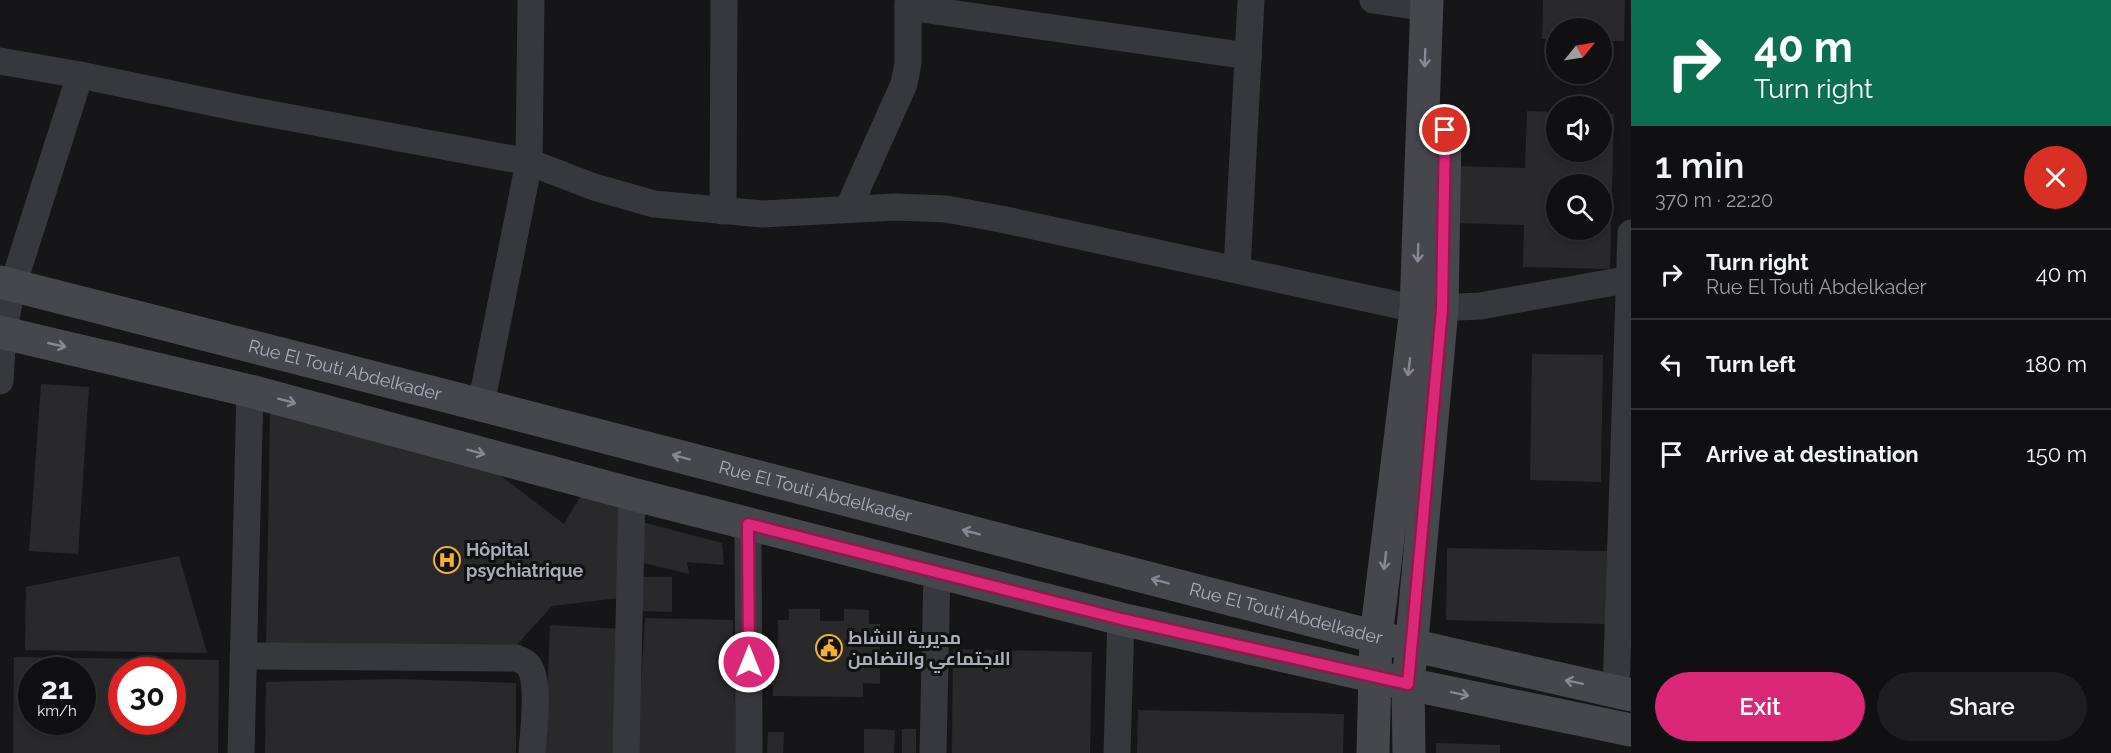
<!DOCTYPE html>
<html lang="en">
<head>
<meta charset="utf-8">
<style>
	body { margin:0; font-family:Raleway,Cairo,sans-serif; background:#1e1e20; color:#f1f3f6; height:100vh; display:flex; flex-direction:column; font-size:22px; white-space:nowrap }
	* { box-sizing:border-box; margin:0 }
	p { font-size:20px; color:#9c9d9f }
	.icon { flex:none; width:33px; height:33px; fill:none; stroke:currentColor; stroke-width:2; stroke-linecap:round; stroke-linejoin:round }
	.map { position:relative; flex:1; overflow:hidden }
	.drawer { display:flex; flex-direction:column; background:#101012; width:480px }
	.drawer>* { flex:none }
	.guide { background:#0b6e4f; color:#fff; overflow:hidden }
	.needle { width:39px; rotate:60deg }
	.buttons { position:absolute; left:1546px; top:18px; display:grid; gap:12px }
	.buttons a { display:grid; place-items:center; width:66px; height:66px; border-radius:50%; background:#101012; box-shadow:0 3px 9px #0003,0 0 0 2px #303032; font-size:30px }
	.speed { position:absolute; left:18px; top:657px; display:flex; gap:12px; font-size:30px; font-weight:700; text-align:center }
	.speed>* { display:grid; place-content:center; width:78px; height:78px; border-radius:50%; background:#101012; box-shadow:0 3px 9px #0003,0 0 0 2px #303032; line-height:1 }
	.speed small { font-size:15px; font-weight:400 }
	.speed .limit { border:9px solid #d22; background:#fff; color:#111 }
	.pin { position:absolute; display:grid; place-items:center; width:51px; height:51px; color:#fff; margin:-26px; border:3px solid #fff; border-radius:50%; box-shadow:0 2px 6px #0007 }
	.me { position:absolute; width:66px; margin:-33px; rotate:0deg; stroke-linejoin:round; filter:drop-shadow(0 0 4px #0008) }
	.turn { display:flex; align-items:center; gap:21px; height:126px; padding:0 24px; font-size:27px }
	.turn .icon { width:78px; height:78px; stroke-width:2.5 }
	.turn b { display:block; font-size:42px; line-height:51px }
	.round { display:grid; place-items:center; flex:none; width:63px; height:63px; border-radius:32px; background:#1e1e20 }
	.overview { display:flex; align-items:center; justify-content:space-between; height:102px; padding:0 24px }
	h1 { font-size:36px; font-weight:600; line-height:45px }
	.primary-button { display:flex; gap:12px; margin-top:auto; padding:12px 24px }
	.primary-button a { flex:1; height:69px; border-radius:36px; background:#db2777; color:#fff; font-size:24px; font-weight:600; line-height:69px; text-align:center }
	.primary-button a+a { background:#1e1e20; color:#f1f3f6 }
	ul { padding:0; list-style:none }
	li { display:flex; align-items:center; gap:18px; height:90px; padding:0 24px; border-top:2px solid #303032 }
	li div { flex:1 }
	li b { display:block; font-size:22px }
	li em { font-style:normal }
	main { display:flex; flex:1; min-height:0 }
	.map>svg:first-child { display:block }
	.building { fill:#29292c; fill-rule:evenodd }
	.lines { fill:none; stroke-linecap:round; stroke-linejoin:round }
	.street { stroke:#37383d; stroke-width:27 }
	.secondary { stroke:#45474d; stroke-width:33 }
	.oneway { stroke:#858993 }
	.route-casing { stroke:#8e194d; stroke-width:15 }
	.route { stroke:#db2777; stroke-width:10 }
	.labels { text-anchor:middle; stroke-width:6; stroke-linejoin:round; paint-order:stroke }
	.street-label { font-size:18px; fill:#a8adb8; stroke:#111113 }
	.poi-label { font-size:18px; font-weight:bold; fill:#a8adb8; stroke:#111113; text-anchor:start }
</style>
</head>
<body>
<main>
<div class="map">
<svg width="1631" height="753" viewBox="0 0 1631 753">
	<rect width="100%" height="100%" fill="#161618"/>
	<g class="building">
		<path d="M1543 0H1625L1624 41H1602V28H1557V39H1542Z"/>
		<path d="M1527 111 1557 112V152H1602V113L1614 114 1610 269 1523 267 1524 225 1454 223 1455 166 1525 168ZM1557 184H1602V230H1557Z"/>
		<path d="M1532 354 1603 355 1601 482 1530 480Z"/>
		<path d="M41 384 89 387 78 554 29 551Z"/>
		<path d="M270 413 493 470 564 524 582 494 624 505 627 597 552 606 513 649 266 648Z"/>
		<path d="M635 520 722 543 724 565 687 562 689 574 635 561Z"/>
		<path d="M1447 548 1608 551 1607 624 1446 620Z"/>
		<path d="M179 556 207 653 25 650 26 587Z"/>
		<path d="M641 577H672V612L641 611Z"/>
		<path d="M789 609H820V621H844V609L869 610V624H880V684L863 683V697L773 696V672H777L778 620H789Z"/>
		<path d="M645 618 733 620 736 753H637Z"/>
		<path d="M550 625 623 629 618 753H545Z"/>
		<path d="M953 649 1092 652 1090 753H952Z"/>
		<path d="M14 657 219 660 218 753H13ZM32 670H82V722H32ZM122 670H172V722H122Z"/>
		<path d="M396 679 516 683V753H265L266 682Z"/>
		<path d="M1138 710 1344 714 1343 753H1137Z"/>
		<path d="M864 729 895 730 894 753H864Z"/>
		<rect x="902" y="729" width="14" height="24"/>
		<path d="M768 732H784L783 753H767Z"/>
		<path d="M1436 743 1500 745V753H1436Z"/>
	</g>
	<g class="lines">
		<g class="street">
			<path d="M1373 0 1427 8"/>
			<path d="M908 7 1248 56"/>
			<path d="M0 61 80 75 244 109 529 162 594 187 654 204 762 214 896 207 946 209 1001 219 1416 309 1480 306 1631 279"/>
			<path d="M848 209 904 84 908 63V0"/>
			<path d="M723 211 724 0"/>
			<path d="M1237 270 1251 0"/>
			<path d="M0 381 3 332 13 285 80 75"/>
			<path d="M481 405 529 162 531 0"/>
			<path d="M748 524 749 753"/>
			<path d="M243 656 516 658C520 660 525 661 528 665 541 680 533 733 532 753"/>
			<path d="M1616 691 1631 233"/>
			<path d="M241 753 250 391"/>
			<path d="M626 753 632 494"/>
			<path d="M933 753 937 571"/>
			<path d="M1117 753 1121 619"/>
		</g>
		<g class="secondary">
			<path id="s1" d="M0 282 481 405 1376 637 1631 695"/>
			<path d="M0 332 250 391 632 494 1121 619 1408 684 1631 730"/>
			<path d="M1373 753 1376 637 1416 309 1427 0"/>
			<path d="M1409 753 1408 684 1442 309 1445 135"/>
		</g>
	</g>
	<defs><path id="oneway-shaft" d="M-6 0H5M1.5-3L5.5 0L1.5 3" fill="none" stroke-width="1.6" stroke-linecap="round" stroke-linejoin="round" transform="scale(1.5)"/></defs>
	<g class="oneway">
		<use href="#oneway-shaft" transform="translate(1425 58) rotate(92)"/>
		<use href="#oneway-shaft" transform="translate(1418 253) rotate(92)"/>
		<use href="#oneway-shaft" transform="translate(57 345) rotate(13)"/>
		<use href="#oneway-shaft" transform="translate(1409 367) rotate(97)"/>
		<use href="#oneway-shaft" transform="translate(287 401) rotate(15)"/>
		<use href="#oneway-shaft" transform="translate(476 452) rotate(15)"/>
		<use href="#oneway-shaft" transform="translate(681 457) rotate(-165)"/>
		<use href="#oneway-shaft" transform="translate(971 532) rotate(-165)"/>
		<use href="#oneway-shaft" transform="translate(1385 561) rotate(97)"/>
		<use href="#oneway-shaft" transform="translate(1160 581) rotate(-165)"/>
		<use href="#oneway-shaft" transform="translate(1574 682) rotate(-168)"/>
		<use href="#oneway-shaft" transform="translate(1460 694) rotate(12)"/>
	</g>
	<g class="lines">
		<defs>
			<path id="route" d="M749 662 748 524 1121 619 1408 684 1442 309 1445 130"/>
		</defs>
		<use href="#route" class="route-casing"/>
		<use href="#route" class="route"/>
	</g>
	<defs>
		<symbol id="hospital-ring" viewBox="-11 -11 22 22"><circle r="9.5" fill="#111113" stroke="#f2b134" stroke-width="1.5"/><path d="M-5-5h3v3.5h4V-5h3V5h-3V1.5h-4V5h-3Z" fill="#f2b134"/></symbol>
		<symbol id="civic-ring" viewBox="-11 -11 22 22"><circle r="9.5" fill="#111113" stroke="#f2b134" stroke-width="1.5"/><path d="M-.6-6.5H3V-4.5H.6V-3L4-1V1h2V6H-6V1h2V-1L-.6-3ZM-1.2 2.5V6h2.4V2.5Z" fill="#f2b134"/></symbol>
	</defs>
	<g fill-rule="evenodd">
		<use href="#hospital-ring" x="432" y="545" width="30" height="30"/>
		<use href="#civic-ring" x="814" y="633" width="30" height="30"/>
	</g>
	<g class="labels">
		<g class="street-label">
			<text dy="6" stroke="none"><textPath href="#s1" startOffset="356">Rue El Touti Abdelkader</textPath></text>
			<text dy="6" stroke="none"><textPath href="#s1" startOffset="842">Rue El Touti Abdelkader</textPath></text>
			<text dy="6" stroke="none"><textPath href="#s1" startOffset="1328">Rue El Touti Abdelkader</textPath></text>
		</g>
		<g class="poi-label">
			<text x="466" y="556">Hôpital<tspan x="466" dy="21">psychiatrique</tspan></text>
			<text x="848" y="644">مديرية النشاط<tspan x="848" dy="21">الاجتماعي والتضامن</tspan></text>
		</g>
	</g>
</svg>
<div class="buttons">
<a><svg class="needle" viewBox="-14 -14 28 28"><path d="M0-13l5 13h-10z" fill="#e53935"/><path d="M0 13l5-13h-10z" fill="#9c9d9f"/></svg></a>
<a><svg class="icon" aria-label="sound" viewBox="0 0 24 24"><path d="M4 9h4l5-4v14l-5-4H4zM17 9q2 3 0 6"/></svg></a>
<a><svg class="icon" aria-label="search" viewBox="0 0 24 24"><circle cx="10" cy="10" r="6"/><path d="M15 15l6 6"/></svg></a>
</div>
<div class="speed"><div>21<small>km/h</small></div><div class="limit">30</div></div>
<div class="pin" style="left:1445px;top:130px;background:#d93025"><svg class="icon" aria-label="arrive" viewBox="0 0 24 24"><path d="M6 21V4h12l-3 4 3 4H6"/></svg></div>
<svg class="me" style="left:749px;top:662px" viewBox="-20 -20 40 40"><circle r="17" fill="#db2777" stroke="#fff" stroke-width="3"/><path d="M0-11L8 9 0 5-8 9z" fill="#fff"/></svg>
</div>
<section class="drawer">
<div class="guide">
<div class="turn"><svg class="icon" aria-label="right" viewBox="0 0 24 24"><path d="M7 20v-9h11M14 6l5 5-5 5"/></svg><div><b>40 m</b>Turn right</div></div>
</div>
<div class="overview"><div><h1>1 min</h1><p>370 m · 22:20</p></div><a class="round" style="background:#d93025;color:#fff"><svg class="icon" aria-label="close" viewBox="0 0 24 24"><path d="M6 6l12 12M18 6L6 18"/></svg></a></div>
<ul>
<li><svg class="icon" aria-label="right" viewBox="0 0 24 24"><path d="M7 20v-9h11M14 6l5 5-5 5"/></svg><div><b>Turn right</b><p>Rue El Touti Abdelkader</p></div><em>40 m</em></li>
<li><svg class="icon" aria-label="left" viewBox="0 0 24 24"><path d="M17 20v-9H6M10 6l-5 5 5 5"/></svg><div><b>Turn left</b></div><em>180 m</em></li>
<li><svg class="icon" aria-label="arrive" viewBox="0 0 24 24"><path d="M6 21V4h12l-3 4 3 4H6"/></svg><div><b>Arrive at destination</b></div><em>150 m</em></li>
</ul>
<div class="primary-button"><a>Exit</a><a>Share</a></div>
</section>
</main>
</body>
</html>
